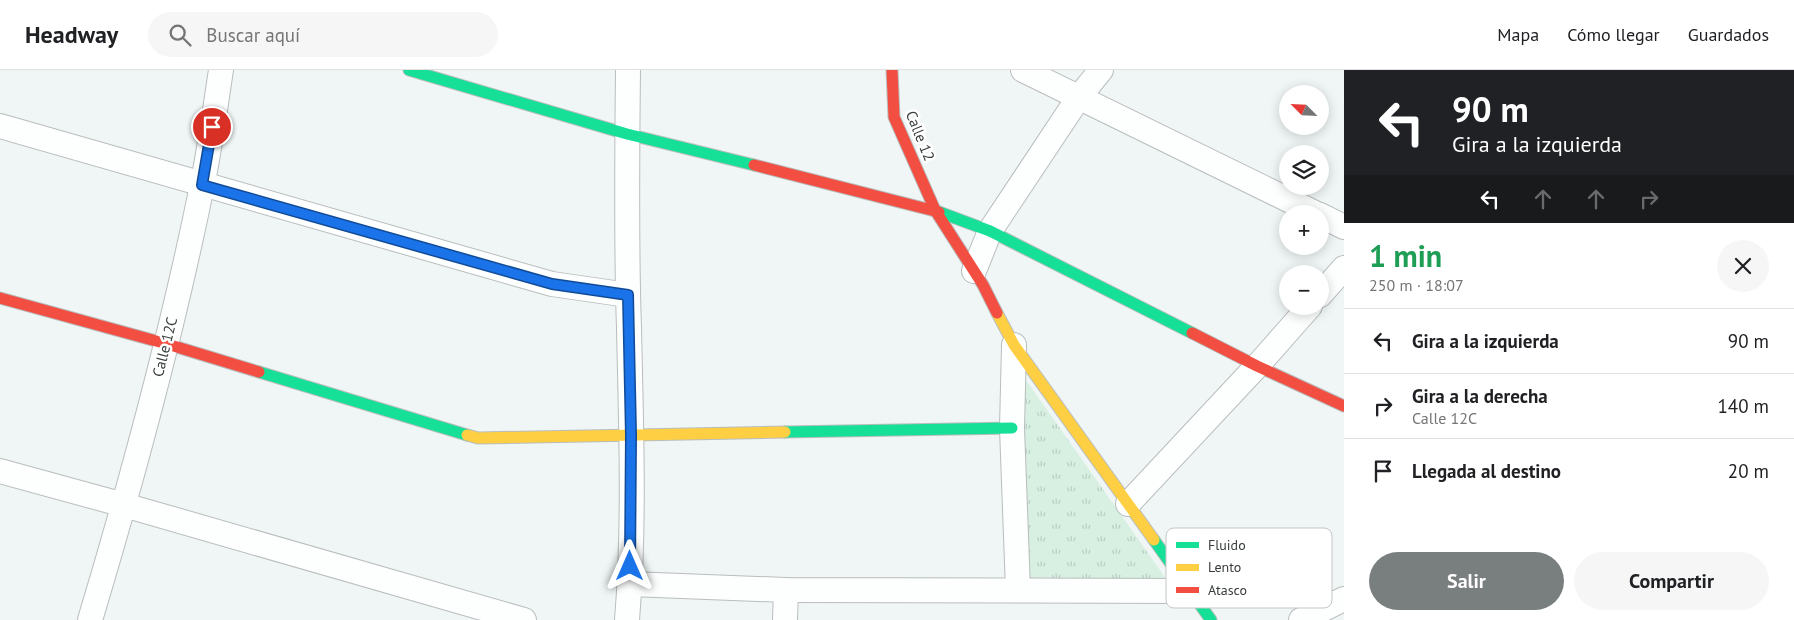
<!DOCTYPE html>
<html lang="es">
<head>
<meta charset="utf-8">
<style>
	body { margin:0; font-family:"PT Sans",sans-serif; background:#f6f6f6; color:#202124; height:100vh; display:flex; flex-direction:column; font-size:19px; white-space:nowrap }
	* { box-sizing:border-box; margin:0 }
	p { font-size:16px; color:#757577 }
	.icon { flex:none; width:28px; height:28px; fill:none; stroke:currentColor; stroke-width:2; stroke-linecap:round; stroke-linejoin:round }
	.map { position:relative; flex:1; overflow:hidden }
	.panel { display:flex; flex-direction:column; background:#fff; width:450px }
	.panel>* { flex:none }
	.guide { background:#202124; color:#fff; overflow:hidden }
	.needle { width:32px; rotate:294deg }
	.controls { position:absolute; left:1279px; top:15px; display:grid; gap:10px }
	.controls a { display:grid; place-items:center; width:50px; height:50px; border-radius:50%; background:#fff; box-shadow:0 2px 12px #0003; font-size:25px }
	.pin { position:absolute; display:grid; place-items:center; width:42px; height:42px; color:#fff; margin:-21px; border:2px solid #fff; border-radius:50%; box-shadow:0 1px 5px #0007 }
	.me { position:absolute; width:55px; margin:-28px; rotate:0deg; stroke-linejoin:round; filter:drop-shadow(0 0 4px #0008) }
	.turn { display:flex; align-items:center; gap:18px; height:105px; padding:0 25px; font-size:22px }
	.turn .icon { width:65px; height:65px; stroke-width:2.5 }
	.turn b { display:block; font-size:35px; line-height:42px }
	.lanes { display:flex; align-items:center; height:48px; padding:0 25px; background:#0003; justify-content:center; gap:25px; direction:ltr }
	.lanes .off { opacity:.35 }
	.round { display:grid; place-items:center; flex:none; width:52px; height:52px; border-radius:26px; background:#f6f6f6 }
	.head { display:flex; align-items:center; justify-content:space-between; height:85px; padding:0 25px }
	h1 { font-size:30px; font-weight:800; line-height:38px; color:#1e9e55 }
	.action { display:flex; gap:10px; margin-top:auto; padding:10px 25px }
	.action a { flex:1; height:58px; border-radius:30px; background:#797e7e; color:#fff; font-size:20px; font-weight:800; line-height:58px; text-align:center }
	.action a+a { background:#f6f6f6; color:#202124 }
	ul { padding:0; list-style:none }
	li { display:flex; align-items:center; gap:15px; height:65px; padding:0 25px; border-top:1px solid #e0e0e0 }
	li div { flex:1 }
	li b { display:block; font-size:19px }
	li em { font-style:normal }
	header { display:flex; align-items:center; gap:30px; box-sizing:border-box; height:70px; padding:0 25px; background:#fff; border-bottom:1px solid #e0e0e0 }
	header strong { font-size:24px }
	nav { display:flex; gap:28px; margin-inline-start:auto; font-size:18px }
	.search { width:350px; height:45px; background:#f6f6f6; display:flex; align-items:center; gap:12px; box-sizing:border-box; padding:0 18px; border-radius:28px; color:#757577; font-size:19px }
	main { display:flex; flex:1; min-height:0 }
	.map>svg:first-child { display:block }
	.park { fill:url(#park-tufts) }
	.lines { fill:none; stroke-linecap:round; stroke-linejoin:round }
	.street-casing { stroke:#b9bdbd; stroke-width:26 }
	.fast-casing { stroke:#b9bdbd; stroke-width:13 }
	.slow-casing { stroke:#b9bdbd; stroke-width:13 }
	.jam-casing { stroke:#b9bdbd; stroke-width:13 }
	.street { stroke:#fdfefe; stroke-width:24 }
	.fast { stroke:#16e098; stroke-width:11 }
	.slow { stroke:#ffcf43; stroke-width:11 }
	.jam { stroke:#f24e42; stroke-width:11 }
	.route-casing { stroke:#114b97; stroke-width:12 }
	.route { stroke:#1a73e8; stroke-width:9 }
	.labels { text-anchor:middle; stroke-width:5; stroke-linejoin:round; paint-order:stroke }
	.street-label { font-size:15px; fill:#393d3d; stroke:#fff }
	.key { fill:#fff; stroke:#c4c5c5; stroke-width:1 }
	.key-label { font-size:14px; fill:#393d3d }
</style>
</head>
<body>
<header>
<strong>Headway</strong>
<div class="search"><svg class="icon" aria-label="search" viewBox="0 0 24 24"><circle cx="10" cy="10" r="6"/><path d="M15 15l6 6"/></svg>Buscar aquí</div>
<nav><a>Mapa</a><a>Cómo llegar</a><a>Guardados</a></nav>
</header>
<main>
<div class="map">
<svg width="1344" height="550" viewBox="0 0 1344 550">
	<defs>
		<pattern id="park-tufts" width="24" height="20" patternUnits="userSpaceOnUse" patternTransform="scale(1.25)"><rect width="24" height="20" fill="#d7f0e2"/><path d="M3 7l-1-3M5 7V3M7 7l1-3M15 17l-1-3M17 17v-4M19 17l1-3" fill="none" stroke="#b9cfc3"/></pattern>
	</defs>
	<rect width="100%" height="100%" fill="#f0f6f6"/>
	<path class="park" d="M1021 303 1169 513 1027 511Z"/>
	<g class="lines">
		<defs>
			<g id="street">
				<path d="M1023 0 1317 144"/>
				<path d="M0 56 552 214 628 225"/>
				<path d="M1320 145 1344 157"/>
				<path d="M974 201 990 161 1079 27 1101 0"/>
				<path d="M1320 225 1344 198"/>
				<path d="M1014 275 1012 358 1018 520"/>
				<path d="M0 401 124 435 524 550"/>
				<path d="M1128 434 1257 296 1310 236"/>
				<path d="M630 514 786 520 1189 521"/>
				<path d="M90 550C133 407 172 263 202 116 210 78 215 39 221 0"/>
				<path d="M627 550C635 453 631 355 629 258 626 172 627 86 628 0"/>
				<path d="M785 550 786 520"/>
				<path d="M1301 550 1344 529"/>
			</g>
			<g id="fast">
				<path d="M409 0 627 64 754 95"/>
				<path d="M939 142 990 161 1192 263"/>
				<path d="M259 302 467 365"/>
				<path d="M785 362 1012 358"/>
				<path d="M1154 470 1211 550"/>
			</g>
			<g id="slow">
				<path d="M997 243 1014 275 1154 470"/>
				<path d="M467 365 478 368 785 362"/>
			</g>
			<g id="jam">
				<path d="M892 0 894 47 935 140 983 215 997 243"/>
				<path d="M754 95 939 142"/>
				<path d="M0 228 167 274 259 302"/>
				<path d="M1192 263 1257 296 1344 336"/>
			</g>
		</defs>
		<use href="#street" class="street-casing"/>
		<use href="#fast" class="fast-casing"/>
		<use href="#slow" class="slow-casing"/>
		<use href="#jam" class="jam-casing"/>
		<use href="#street" class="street"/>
		<use href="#fast" class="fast"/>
		<use href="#slow" class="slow"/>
		<use href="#jam" class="jam"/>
	</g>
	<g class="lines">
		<defs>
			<path id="route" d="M212 57 202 115 552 214 628 225 631 365 630 496"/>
		</defs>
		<use href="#route" class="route-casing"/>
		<use href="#route" class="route"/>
	</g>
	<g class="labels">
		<g class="street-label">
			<text transform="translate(920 66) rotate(68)" y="5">Calle 12</text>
			<text transform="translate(165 277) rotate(-76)" y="5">Calle 12C</text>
		</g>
	</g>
	<rect x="1166" y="458" width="166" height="80" rx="8" class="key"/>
	<rect x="1176" y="472" width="23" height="6" fill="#16e098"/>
	<rect x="1176" y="494" width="23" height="7" fill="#ffcf43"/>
	<rect x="1176" y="517" width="23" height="6" fill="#f24e42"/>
	<g class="key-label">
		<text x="1208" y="480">Fluido</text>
		<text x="1208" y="502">Lento</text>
		<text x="1208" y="525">Atasco</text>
	</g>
</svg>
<div class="controls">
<a><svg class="needle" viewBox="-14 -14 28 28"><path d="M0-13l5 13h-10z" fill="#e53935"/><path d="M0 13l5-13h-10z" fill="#757577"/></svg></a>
<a><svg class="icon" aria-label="layers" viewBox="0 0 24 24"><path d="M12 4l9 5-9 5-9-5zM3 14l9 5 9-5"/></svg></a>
<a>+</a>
<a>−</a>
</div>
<div class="pin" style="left:212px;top:57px;background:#d93025"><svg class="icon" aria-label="arrive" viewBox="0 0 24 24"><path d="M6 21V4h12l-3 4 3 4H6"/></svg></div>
<svg class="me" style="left:630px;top:496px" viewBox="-20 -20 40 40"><path d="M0-17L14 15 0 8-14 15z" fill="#1a73e8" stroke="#fff" stroke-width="4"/></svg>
</div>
<section class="panel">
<div class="guide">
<div class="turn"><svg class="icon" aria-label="left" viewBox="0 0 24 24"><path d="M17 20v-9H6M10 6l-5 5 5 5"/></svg><div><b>90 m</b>Gira a la izquierda</div></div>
<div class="lanes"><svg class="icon" aria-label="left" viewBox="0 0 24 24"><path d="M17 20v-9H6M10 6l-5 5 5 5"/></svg><svg class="icon off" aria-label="ahead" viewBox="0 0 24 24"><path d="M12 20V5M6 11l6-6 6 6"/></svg><svg class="icon off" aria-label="ahead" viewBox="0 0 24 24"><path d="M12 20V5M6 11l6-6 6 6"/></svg><svg class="icon off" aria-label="right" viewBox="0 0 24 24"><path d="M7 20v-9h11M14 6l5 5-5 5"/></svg></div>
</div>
<div class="head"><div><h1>1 min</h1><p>250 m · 18:07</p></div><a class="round"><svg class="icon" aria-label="close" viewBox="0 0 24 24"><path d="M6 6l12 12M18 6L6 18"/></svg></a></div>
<ul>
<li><svg class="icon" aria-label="left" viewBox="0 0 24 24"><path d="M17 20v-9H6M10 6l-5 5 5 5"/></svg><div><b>Gira a la izquierda</b></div><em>90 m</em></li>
<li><svg class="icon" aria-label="right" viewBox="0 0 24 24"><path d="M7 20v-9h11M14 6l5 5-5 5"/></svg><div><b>Gira a la derecha</b><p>Calle 12C</p></div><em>140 m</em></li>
<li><svg class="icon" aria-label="arrive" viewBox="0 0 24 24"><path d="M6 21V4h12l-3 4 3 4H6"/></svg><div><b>Llegada al destino</b></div><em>20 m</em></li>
</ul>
<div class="action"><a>Salir</a><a>Compartir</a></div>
</section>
</main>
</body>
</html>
